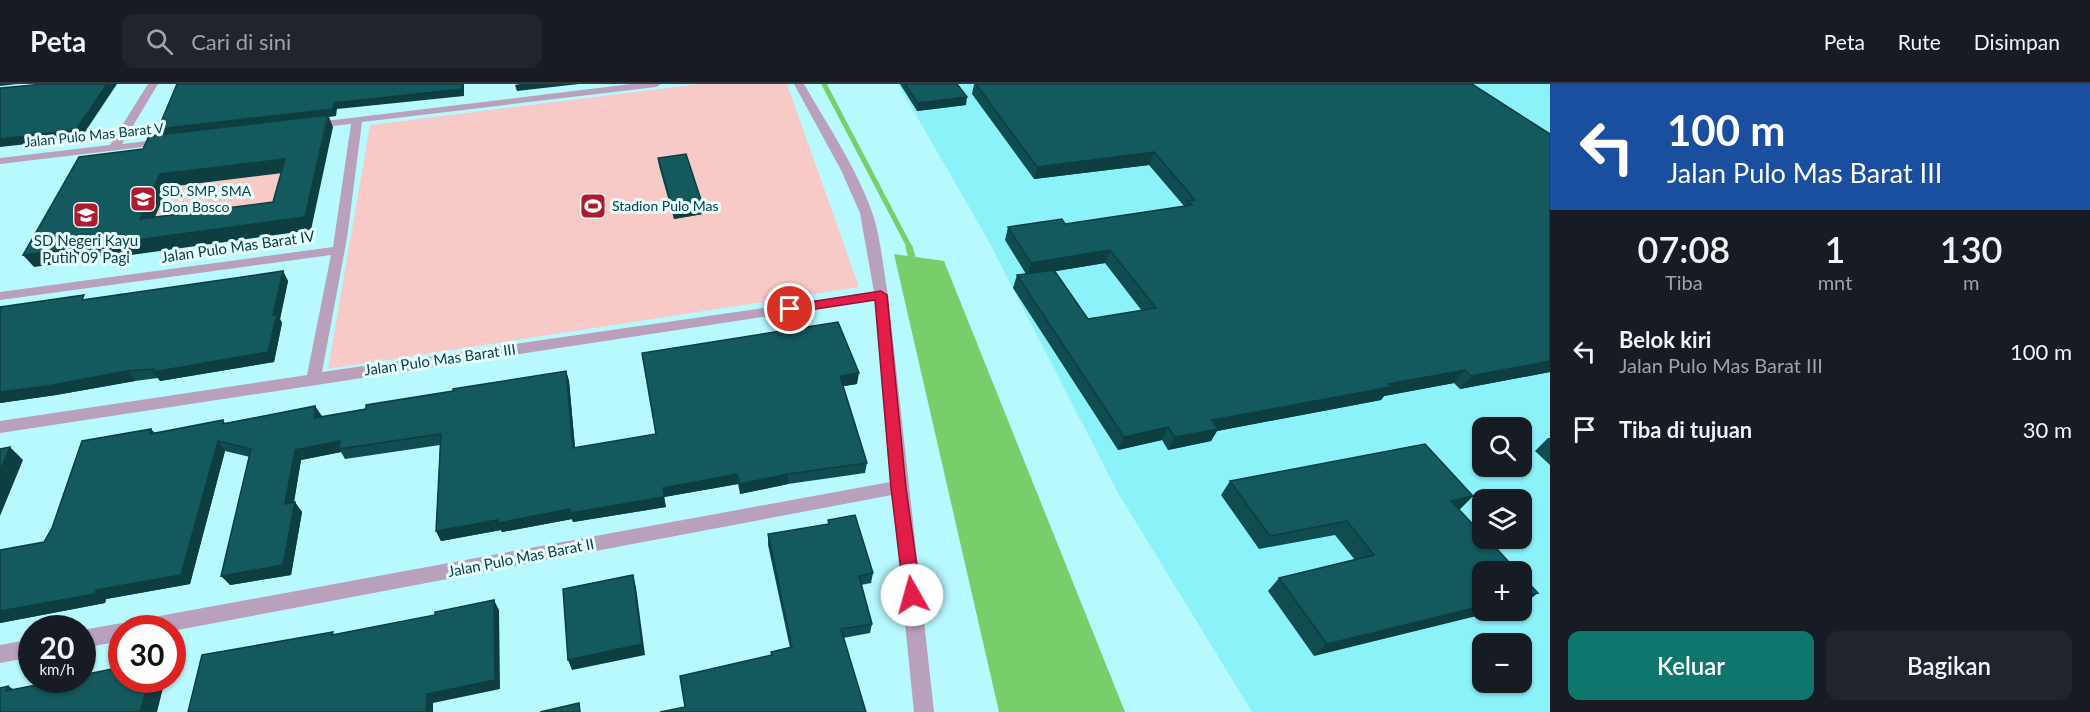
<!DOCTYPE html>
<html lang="id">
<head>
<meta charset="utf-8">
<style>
	body { margin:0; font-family:Lato,sans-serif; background:#20242c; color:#f1f3f6; height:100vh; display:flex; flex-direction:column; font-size:22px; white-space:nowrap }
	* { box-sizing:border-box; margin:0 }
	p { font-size:20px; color:#9ea1a6 }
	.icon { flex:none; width:33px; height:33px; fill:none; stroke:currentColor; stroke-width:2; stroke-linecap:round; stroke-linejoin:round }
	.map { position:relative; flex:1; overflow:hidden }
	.details { display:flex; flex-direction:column; background:#171b24; width:540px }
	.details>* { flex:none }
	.top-card { background:#1a4fa0; color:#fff; overflow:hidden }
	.buttons { position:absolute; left:1472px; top:333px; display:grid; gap:12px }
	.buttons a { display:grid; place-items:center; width:60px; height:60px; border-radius:12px; background:#171b24; box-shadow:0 2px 4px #0004; font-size:30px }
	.speed { position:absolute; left:18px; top:531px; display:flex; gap:12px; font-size:30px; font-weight:700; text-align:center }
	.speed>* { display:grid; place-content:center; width:78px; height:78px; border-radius:50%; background:#171b24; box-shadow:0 2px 4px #0004; line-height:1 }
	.speed small { font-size:15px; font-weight:400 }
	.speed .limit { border:9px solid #d22; background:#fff; color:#111 }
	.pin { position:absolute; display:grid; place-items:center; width:51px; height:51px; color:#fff; margin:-26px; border:3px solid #fff; border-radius:50%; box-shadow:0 2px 6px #0007 }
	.me { position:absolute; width:66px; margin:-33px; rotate:353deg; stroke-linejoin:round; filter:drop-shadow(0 0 4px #0008) }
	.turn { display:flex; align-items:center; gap:21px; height:126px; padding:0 18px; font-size:27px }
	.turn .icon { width:78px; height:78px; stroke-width:2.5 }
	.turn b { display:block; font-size:42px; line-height:51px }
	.eta { display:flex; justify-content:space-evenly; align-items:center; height:102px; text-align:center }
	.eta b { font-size:36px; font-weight:600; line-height:42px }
	.button { display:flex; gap:12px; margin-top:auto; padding:12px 18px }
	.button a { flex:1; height:69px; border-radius:12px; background:#0f766e; color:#fff; font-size:24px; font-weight:600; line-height:69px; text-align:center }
	.button a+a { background:#20242c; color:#f1f3f6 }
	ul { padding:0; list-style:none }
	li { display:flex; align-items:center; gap:18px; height:78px; padding:0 18px }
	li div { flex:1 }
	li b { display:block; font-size:22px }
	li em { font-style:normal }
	header { display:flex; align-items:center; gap:36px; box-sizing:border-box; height:84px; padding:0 30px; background:#171b24; border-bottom:2px solid #363941 }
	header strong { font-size:28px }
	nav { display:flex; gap:33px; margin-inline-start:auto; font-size:21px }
	.search { width:420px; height:54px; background:#20242c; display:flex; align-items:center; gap:15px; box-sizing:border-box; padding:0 21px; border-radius:12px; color:#9ea1a6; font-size:22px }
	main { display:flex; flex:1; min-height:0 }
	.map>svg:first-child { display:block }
	.built { fill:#8cf2f9; fill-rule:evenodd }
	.green { fill:#f7c9c7 }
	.water { fill:#79ce6c }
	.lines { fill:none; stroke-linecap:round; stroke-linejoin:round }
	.stream-far1 { stroke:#79ce6c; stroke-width:5 }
	.stream { stroke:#79ce6c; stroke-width:7 }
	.minor { fill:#b9a0bd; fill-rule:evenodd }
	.wall { fill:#104d50; fill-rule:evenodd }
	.shaded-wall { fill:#0d3e41 }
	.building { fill:#13595d; stroke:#0d3e41; stroke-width:1.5; fill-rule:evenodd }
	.route { fill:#e11d48; stroke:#92132f; stroke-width:1.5 }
	.labels { text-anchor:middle; stroke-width:6; stroke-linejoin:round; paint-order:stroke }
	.far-street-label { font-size:14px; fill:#074144; stroke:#e8fdfe }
	.far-poi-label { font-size:14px; fill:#074144; stroke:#e8fdfe; text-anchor:start }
	.poi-label { font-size:15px; fill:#074144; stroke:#e8fdfe }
	.street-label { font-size:15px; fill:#074144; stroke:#e8fdfe }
</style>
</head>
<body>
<header>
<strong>Peta</strong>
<div class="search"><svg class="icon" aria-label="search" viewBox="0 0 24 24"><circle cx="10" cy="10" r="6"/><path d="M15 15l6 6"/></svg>Cari di sini</div>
<nav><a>Peta</a><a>Rute</a><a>Disimpan</a></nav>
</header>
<main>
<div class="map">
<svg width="1550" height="628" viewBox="0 0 1550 628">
	<rect width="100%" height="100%" fill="#b7f9fd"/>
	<path class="built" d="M898 0H1550V628H1252L1118 409 988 156ZM1482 344H1521V382H1482ZM1482 416H1521V454H1482ZM1482 488H1521V526H1482ZM1482 560H1521V598H1482Z"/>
	<g class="green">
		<path d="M700 0H787L859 203 328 285 370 41Z"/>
		<path d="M293 80 279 131 149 147 171 94Z"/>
	</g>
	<path class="water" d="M894 170 944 177 1125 628H999Z"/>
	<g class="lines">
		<path class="stream-far1" d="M824 0 910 164"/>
		<path class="stream" d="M909 163 914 181"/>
		<g class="minor">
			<path d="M148 0H158L122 60 164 55 169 58 168 60 0 80V74L110 61Z"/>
			<path d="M631 0H661L656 3 362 38 347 154 322 288 874 208 860 129 841 86 794 0H804C828 42 856 83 872 128 881 154 883 184 888 211L934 628H914L892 411 172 547V544H134L136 538 143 535 890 398 875 216 0 349V337L307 291 331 171 0 216V208L333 163 351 40 313 44 309 43V39Z"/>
			<path d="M122 539 130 544H122V557L82 564V546Z"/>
			<path d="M32 555V573L0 579V561Z"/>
		</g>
	</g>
	<g class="wall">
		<path d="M900 0H957L966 21 917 27Z"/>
		<path d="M974 0H1472L1550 50V288L1460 305 1454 299 1384 312 1381 316 1217 347 1211 357 1168 366 1162 356 1118 366 1013 204 1017 191 1026 190 1005 156 1008 143 1065 140 1184 122 1149 81 1034 95 972 10ZM1105 179 1142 227 1088 235 1055 187Z"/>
		<path d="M658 74 703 130 674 135 659 82Z"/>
		<path d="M283 187 288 197 280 235 282 239 274 278 160 297 158 294 135 297 56 311 0 319V223L88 215Z"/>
		<path d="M642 269 857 300 843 302 867 379 865 389 788 400 740 410 738 400 664 413 666 423 573 438 572 435 502 448 501 446 441 457 436 447 440 361 345 375 341 368 301 376 294 418 302 428 291 491 230 501 250 373 225 367 190 500 106 515 105 519 0 539V466L44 458 52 444 151 345 155 349 223 336 225 339 315 322 321 333 566 287 569 297 575 364 656 350Z"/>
		<path d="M1548 354H1550V381L1535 367Z"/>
		<path d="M1230 397 1473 412 1459 426 1482 450 1314 572 1268 507 1279 494 1355 476 1335 451 1259 465 1221 411Z"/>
		<path d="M828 436 873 489 871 499 861 501 872 540 870 549 843 554 685 623 771 572V568L790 564 768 461V450L828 440Z"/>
	</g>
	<g class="shaded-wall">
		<path d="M0 0H18L0 2Z"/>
		<path d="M107 0H117L81 54 0 63V55Z"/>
		<path d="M464 0V12L337 25 336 32 329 33 333 43 311 146 131 171 129 168 89 174 87 176 34 183 23 171 79 161 305 133 328 33 162 52 158 45Z"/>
		<path d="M520 0H579L517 7 515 1Z"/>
		<path d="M967 13 966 21 917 27 918 19Z"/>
		<path d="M1154 68 1149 81 1034 95 1037 83Z"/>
		<path d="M285 75 291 88 168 103 149 147 140 135 160 90Z"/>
		<path d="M703 122V130L674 135 673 126Z"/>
		<path d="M1110 166 1105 179 1027 192 1031 179Z"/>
		<path d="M283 187 288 197 280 235 282 239 274 278 160 297 153 288 273 231Z"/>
		<path d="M1550 277V288L1460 305 1471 292Z"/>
		<path d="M1465 286 1454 299 1384 312 1381 316 1217 347 1211 357 1168 366 1175 353 1212 336 1388 300Z"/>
		<path d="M127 287 135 297 56 311 0 319V308Z"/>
		<path d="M566 287 569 297 576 374 573 364Z"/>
		<path d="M859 289 857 300 839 303 840 292Z"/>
		<path d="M315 322 322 332 320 344 314 334Z"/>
		<path d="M1168 343 1162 356 1118 366 1124 353Z"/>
		<path d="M218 357 225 367 190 500 106 515 105 519 0 539V527L96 506Z"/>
		<path d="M340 357 339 365 341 368 301 376 292 429 285 420 295 366Z"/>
		<path d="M10 363 23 376 0 432V387Z"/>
		<path d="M737 390 738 400 664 413 666 423 573 438 572 435 502 448 501 446 441 457 436 447Z"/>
		<path d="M788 390V400L740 410V400Z"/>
		<path d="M1473 412 1459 426 1451 417Z"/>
		<path d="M295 418 302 428 291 491 230 501 221 492Z"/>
		<path d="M633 491 636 503 645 571 572 586 568 576Z"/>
		<path d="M1538 509 1521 522V513Z"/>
		<path d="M494 516 499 526 500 605 433 619V628H426L427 610Z"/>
		<path d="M1482 522V526H1501L1314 572 1327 560Z"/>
		<path d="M149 596H165L157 628H140Z"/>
		<path d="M8 602 25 612 6 607Z"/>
	</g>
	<g class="building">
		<path d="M44 0H107L76 46 0 55V4Z"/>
		<path d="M177 0H462V5L334 19 333 25 158 45Z"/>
		<path d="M905 0H957L967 13 918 19Z"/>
		<path d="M976 0H1472L1550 50V277L1471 292 1465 286 1388 300 1391 303 1212 336 1218 345 1175 353 1168 343 1124 353 1017 191 1054 186 1088 235 1156 224 1110 166 1031 179 1008 143 1062 135 1065 140 1192 121 1187 117 1195 116 1154 68 1037 83Z"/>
		<path d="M328 31 305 133 122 158 123 156 79 161 78 164 23 171 79 73 143 65 149 52ZM285 75 273 118 140 135 160 90Z"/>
		<path d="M686 70 703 122 673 126 658 74Z"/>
		<path d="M283 187 273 231 277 230 268 268 153 288 154 285 127 287 47 302 0 308V223L84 211 82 216Z"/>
		<path d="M838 238 859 289 840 292 867 379 788 390 740 400 737 390 663 404 664 413 570 429V425L498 439V436L436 447 441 350 339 365 340 357 295 366 285 420 295 418 283 481 221 492 251 365 218 357 181 491 96 506 95 510 0 527V466L44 458 52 444 82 357 151 345 150 350 223 336V340L315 322 314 334 366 325V321L453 307V305L566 287 573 364 656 350 642 269Z"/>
		<path d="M1425 360 1473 412 1451 417 1482 450V454H1487L1518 488H1482V522L1327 560 1279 494 1374 471 1347 437 1270 452 1230 397Z"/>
		<path d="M10 363 0 387V365Z"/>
		<path d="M855 431 873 489 859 492 872 540 841 545 866 628H660L685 623 680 592 772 571 771 568 792 563 768 450 829 440 828 436Z"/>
		<path d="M633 491 642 560 568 576 563 505Z"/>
		<path d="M1521 491 1538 509 1521 513Z"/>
		<path d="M494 516 495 596 427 610 426 628H188L202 571 333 548 332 551 435 531V528Z"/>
		<path d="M122 583V596H149L140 628H0V604L8 602 6 607 61 596H82V591Z"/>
		<path d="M579 619 580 628H540Z"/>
	</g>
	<path class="route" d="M881 207 887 211 906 404 921 511 918 517 912 519 907 517 904 511 891 404 875 216 790 229 784 225 790 221Z"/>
	<defs>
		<symbol id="school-square" viewBox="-11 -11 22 22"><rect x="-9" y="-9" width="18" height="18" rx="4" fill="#ae1a2e" stroke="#e8fdfe"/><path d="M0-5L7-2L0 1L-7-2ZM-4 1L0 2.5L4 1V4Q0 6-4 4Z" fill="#fff"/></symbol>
		<symbol id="stadium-square" viewBox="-11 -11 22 22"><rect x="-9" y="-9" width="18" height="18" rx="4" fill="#ae1a2e" stroke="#e8fdfe"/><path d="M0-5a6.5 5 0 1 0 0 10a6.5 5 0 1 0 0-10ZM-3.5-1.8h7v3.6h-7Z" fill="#fff"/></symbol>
	</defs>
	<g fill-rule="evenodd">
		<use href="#school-square" x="128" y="100" width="30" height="30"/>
		<use href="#stadium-square" x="578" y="107" width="30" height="30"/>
		<use href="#school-square" x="71" y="116" width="30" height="30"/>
	</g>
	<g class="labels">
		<g class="far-street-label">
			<text transform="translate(94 51) rotate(-6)" y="5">Jalan Pulo Mas Barat V</text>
		</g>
		<g class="far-poi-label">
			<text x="162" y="112">SD, SMP, SMA<tspan x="162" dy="16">Don Bosco</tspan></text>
			<text x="612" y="127">Stadion Pulo Mas</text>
		</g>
		<g class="poi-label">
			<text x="86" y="162">SD Negeri Kayu<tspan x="86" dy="17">Putih 09 Pagi</tspan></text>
		</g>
		<g class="street-label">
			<text transform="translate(238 163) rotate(-8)" y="5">Jalan Pulo Mas Barat IV</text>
			<text transform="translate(440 276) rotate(-8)" y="5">Jalan Pulo Mas Barat III</text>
			<text transform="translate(521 474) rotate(-11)" y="5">Jalan Pulo Mas Barat II</text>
		</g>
	</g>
</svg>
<div class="buttons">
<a><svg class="icon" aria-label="search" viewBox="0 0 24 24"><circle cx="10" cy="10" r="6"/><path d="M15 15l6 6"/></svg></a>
<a><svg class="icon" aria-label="layers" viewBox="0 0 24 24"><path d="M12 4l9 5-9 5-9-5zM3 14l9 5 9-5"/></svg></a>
<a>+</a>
<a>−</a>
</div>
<div class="speed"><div>20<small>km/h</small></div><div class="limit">30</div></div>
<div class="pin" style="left:790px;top:225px;background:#d93025"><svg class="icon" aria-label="arrive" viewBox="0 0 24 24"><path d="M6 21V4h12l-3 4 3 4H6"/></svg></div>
<svg class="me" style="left:912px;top:511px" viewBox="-20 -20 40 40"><circle r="19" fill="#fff"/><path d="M0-13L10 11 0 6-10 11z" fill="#e11d48"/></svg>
</div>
<section class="details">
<div class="top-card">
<div class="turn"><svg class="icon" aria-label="left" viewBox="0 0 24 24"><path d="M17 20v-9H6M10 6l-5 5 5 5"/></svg><div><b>100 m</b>Jalan Pulo Mas Barat III</div></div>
</div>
<div class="eta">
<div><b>07:08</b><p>Tiba</p></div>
<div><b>1</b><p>mnt</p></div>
<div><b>130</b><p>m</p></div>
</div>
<ul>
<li><svg class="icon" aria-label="left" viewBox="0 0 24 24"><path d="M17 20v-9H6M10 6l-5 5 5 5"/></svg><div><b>Belok kiri</b><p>Jalan Pulo Mas Barat III</p></div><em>100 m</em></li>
<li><svg class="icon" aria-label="arrive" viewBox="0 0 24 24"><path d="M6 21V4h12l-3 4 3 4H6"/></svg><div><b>Tiba di tujuan</b></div><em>30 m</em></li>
</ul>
<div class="button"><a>Keluar</a><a>Bagikan</a></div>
</section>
</main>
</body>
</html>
